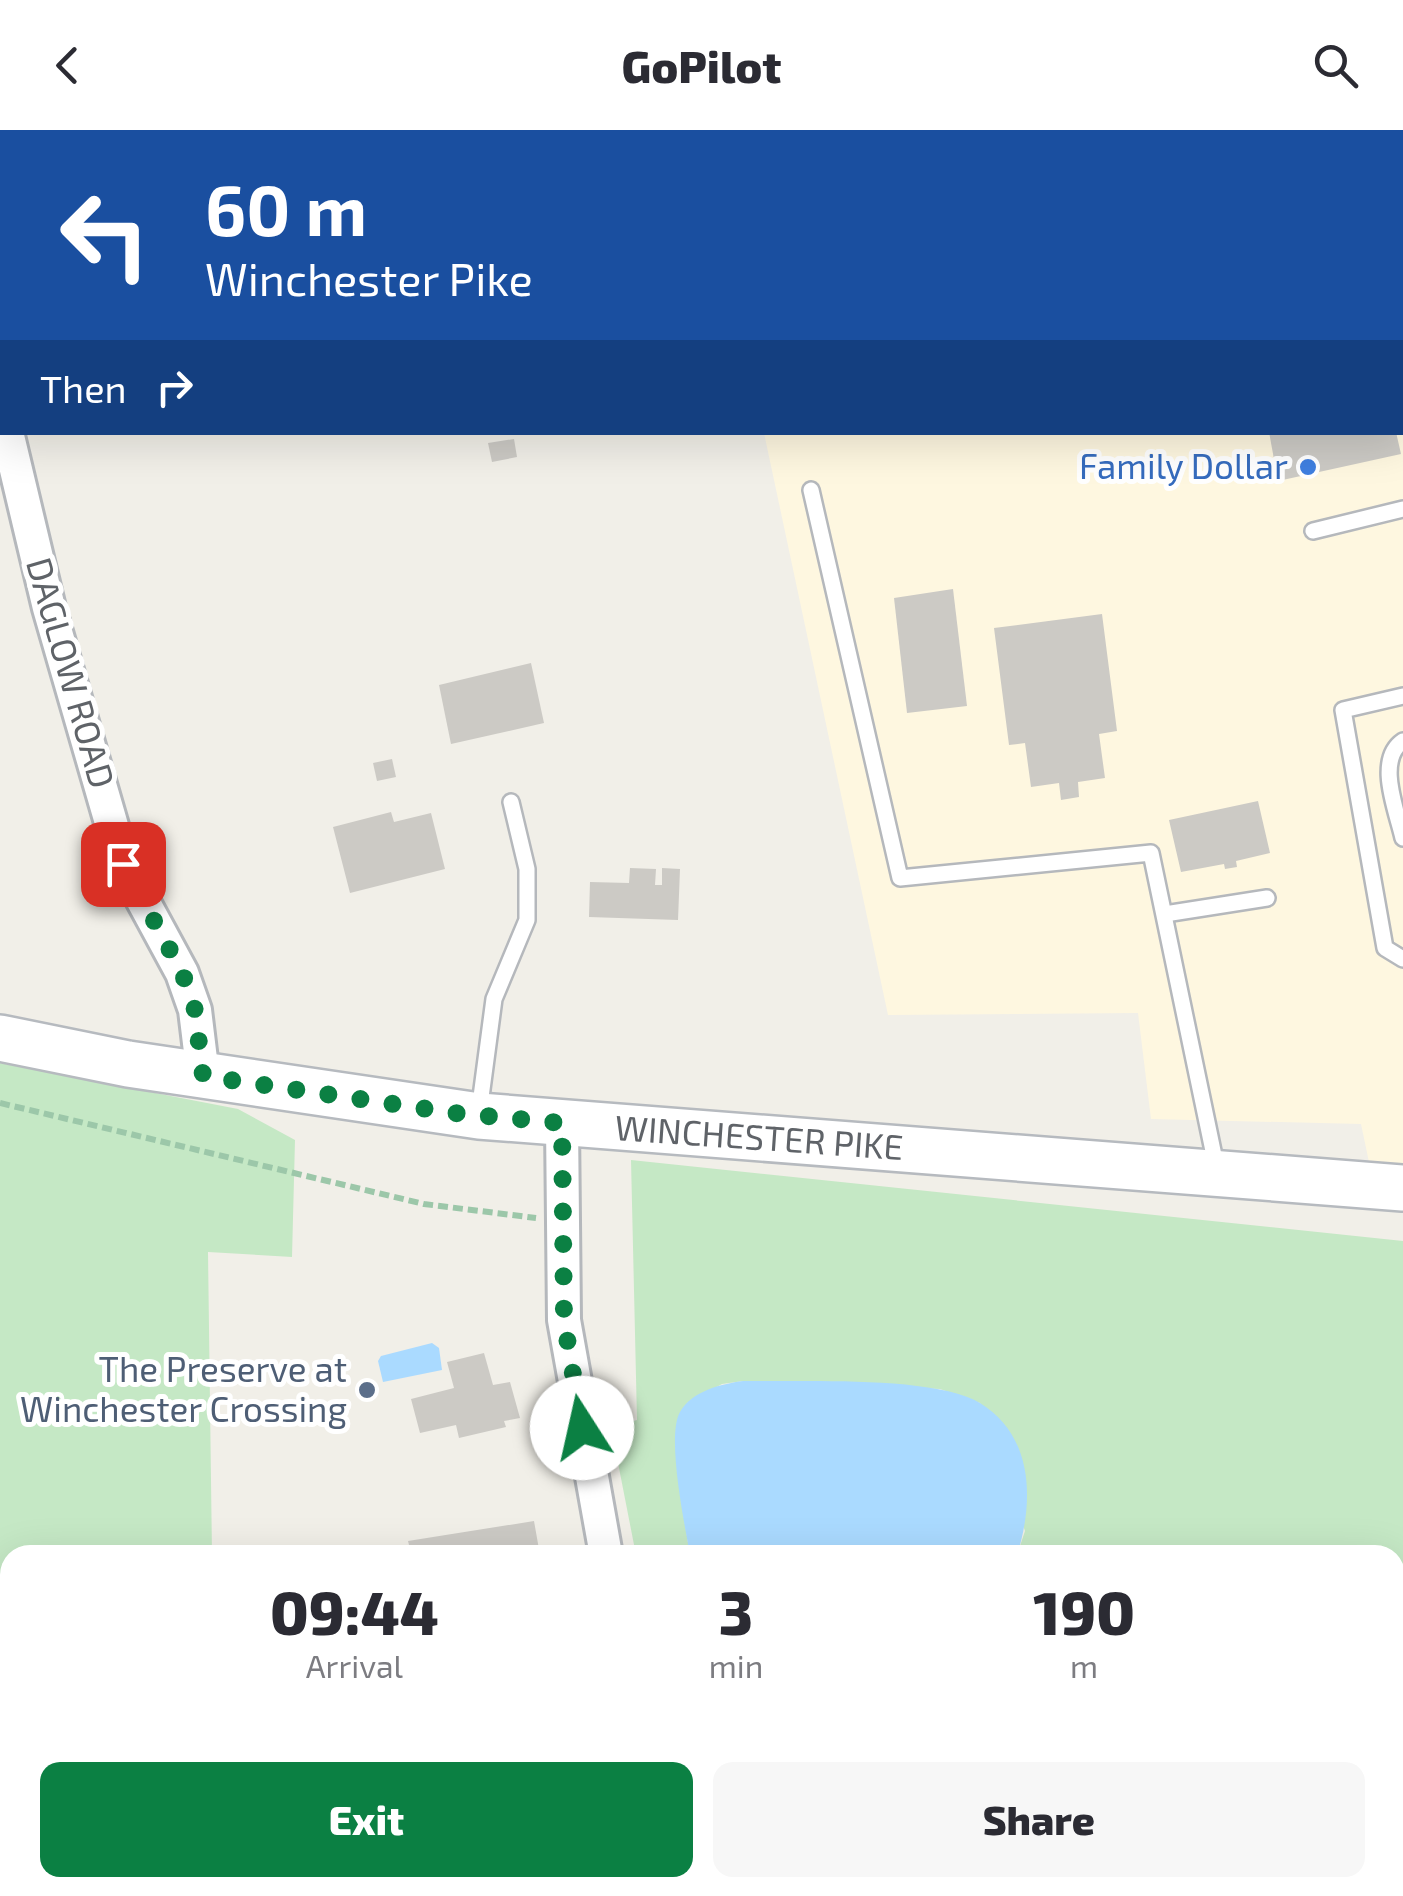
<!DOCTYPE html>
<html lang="en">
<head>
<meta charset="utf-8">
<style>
	body { margin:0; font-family:"Exo 2",sans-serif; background:#f7f7f7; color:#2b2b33; height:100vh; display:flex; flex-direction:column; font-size:38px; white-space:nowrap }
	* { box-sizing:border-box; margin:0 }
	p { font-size:32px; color:#7c7c81 }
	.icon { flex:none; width:55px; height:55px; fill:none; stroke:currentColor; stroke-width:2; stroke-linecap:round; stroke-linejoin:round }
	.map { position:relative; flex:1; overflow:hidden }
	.sheet { position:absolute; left:0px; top:1415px; width:1405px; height:352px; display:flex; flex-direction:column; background:#fff; border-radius:30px 30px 0 0; box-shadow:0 10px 40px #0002 }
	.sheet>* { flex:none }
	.hud { position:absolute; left:0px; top:0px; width:1405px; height:305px; box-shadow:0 10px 40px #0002; background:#1a4fa0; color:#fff; overflow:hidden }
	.pin { position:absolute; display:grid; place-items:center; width:85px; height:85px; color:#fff; margin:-42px; border-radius:20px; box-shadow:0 5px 15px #0006 }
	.me { position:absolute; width:110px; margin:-55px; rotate:350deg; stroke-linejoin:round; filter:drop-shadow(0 0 8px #0008) }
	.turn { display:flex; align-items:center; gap:35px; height:210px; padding:0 40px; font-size:45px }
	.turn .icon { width:130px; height:130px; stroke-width:2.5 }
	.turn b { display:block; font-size:70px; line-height:85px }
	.then { display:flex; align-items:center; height:95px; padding:0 40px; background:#0003; gap:20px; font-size:38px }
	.eta { display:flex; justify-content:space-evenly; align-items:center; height:170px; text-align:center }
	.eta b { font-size:60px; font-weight:800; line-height:70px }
	.button { display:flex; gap:20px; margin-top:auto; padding:20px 40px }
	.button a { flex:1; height:115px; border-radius:20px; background:#0b8043; color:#fff; font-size:40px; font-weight:800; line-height:115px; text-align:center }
	.button a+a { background:#f7f7f7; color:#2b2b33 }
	header { display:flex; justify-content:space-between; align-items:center; height:130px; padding:0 40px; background:#fff; font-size:45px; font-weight:800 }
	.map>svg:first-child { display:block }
	.commercial { fill:#fef7e0 }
	.green { fill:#c5e8c5 }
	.water { fill:#aadaff }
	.building { fill:#cccac5 }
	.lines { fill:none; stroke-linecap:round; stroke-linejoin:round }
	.lane-casing { stroke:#b5b8bc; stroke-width:20 }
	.street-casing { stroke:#b5b8bc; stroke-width:38 }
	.secondary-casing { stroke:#b6babf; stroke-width:50 }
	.path { stroke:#9cc7a9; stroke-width:6; stroke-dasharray:10 5; stroke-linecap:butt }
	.lane { stroke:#fff; stroke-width:15 }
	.street { stroke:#fff; stroke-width:32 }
	.secondary { stroke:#fff; stroke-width:45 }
	.route { stroke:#0b8043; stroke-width:18; stroke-dasharray:0 32.4 }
	.shop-dot { fill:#3f7fe0; stroke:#fff; stroke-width:4 }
	.service-dot { fill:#5c6f8a; stroke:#fff; stroke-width:4 }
	.labels { text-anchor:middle; stroke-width:10; stroke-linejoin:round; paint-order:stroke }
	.shop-label { font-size:35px; fill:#366cbe; stroke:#fff; text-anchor:end }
	.street-label { font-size:35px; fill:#5f6368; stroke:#fff }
	.service-label { font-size:35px; fill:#4e5e75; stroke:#fff; text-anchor:end }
</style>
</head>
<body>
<header><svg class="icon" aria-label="back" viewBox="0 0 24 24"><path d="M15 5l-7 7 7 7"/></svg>GoPilot<svg class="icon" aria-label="search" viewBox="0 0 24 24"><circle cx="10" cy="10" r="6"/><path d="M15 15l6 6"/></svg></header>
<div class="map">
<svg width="1403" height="1766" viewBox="0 0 1403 1766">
	<rect width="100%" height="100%" fill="#f1efe8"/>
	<path class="commercial" d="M1403 144V1058L1374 1056 1361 994 1151 989 1138 883 888 885 764 303 1402 302Z"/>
	<g class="green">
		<path d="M0 933 238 979 295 1010 292 1127 208 1122 212 1425H10V1758H213V1766H0Z"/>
		<path d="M631 1030 1403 1111V1766H722L721 1758H1395V1425H1017L1025 1401 980 1273 940 1259 743 1251 722 1254 687 1273 684 1388 690 1425H636L611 1297 637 1290Z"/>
	</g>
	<g class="water">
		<path d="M432 1213 439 1218 442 1240 383 1252 378 1231 381 1226Z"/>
		<path d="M743 1251C798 1252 935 1245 980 1273 1034 1306 1034 1372 1017 1425H690C685 1396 666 1306 680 1282 692 1261 721 1254 743 1251Z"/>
	</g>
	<g class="building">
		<path d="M1269 302H1396L1401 324 1278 351Z"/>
		<path d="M514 309 517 327 492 332 488 313Z"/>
		<path d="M953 459 967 576 907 583 894 468Z"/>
		<path d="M1102 484 1117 601 1099 604 1105 648 1078 652 1079 667 1061 670 1059 653 1031 657 1025 613 1009 615 994 498Z"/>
		<path d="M531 533 544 593 451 614 439 555Z"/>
		<path d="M392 629 396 647 377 651 373 633Z"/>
		<path d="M1258 671 1270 723 1236 731 1237 737 1225 739 1224 734 1181 742 1169 690Z"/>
		<path d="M391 682 394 692 431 683 445 739 350 763 333 697Z"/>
		<path d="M630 738 656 739 655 755H662V738L680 739 678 790 589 787 590 752 629 753Z"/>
		<path d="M484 1223 493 1255 510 1252 520 1288 504 1291 506 1297 459 1308 456 1295 420 1303 411 1269 454 1258 447 1232Z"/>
		<path d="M534 1391 540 1425H369L409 1415 408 1411Z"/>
		<path d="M295 1758H467L466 1766H294Z"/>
	</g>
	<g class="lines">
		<defs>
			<g id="lane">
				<path d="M811 360 900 748 1151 723 1217 1040"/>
				<path d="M1313 401 1403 379"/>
				<path d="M1403 566 1343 580 1385 818 1403 829"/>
				<path d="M1403 611C1375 630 1397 681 1403 708"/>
				<path d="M1165 784 1267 768"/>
				<path d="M479 982 494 869 527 790V739L511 672"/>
			</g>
			<g id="street">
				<path d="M0 268 2 281"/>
				<path d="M7 302 49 478 123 734 182 843 195 880 203 946"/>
				<path d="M562 993 564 1190 606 1425"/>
				<path d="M553 1766 557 1758"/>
			</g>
			<path id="secondary" d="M0 908 128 934 479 986 1403 1058"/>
		</defs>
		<use href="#lane" class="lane-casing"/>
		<use href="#street" class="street-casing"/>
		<use href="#secondary" class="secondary-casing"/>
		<path class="path" d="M0 973 424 1074 536 1088"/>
		<use href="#lane" class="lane"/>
		<use href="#street" class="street"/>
		<use href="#secondary" class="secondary"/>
	</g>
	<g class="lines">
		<path class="route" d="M123 734 182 842 195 880 203 946 455 983 562 993 564 1190 582 1298"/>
	</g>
	<circle class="shop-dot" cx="1308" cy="337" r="10"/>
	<circle class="service-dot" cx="367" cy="1260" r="10"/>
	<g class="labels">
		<g class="shop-label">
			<text x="1288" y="349">Family Dollar</text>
		</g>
		<g class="street-label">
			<text transform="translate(70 543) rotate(74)" y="12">DAGLOW ROAD</text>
			<text transform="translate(759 1008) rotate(4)" y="12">WINCHESTER PIKE</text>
		</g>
		<g class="service-label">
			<text x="347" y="1252">The Preserve at<tspan x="347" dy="40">Winchester Crossing</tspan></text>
		</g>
	</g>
</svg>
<div class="pin" style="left:123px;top:734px;background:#d93025"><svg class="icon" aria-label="arrive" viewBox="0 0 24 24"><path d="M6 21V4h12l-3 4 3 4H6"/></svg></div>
<svg class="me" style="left:582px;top:1298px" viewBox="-20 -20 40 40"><circle r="19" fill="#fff"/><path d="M0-13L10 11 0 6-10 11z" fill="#0b8043"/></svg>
<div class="hud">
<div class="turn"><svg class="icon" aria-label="left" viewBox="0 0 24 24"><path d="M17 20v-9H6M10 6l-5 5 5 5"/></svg><div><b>60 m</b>Winchester Pike</div></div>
<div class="then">Then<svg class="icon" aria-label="right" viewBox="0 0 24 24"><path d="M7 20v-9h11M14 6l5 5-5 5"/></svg></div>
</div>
<section class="sheet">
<div class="eta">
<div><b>09:44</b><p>Arrival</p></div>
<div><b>3</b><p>min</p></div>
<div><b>190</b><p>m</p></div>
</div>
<div class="button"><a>Exit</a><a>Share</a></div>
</section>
</div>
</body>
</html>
